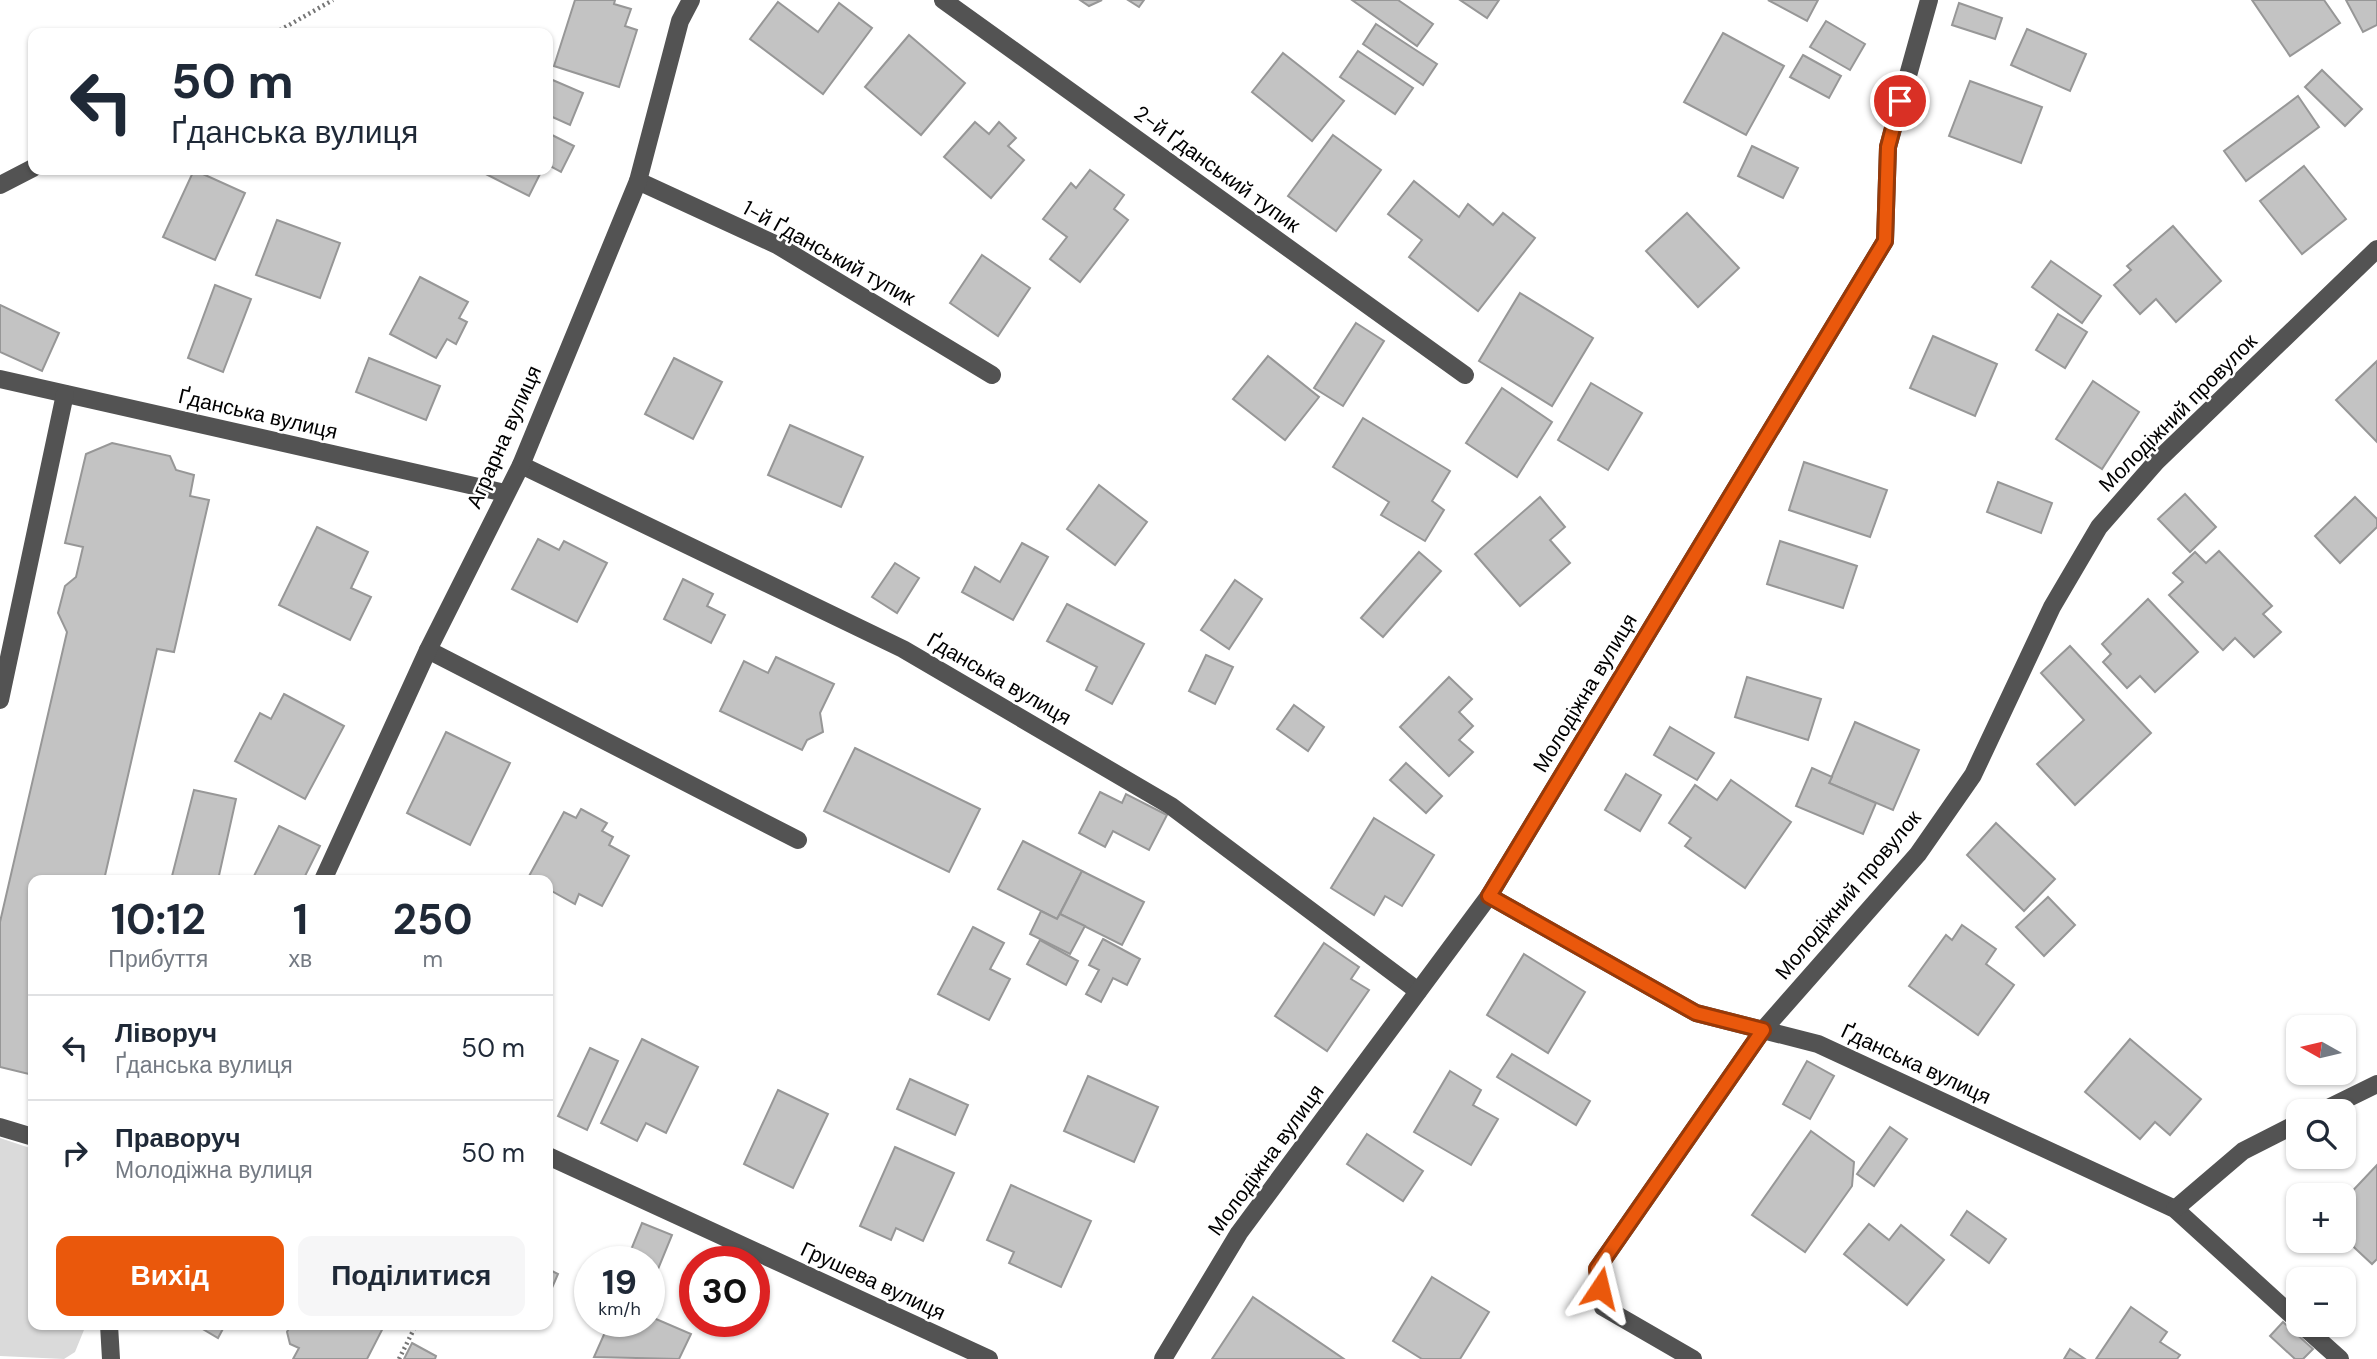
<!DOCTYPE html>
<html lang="uk">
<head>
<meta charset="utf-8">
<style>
	body { margin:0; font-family:"DM Sans",sans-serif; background:#f6f6f7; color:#1f2937; height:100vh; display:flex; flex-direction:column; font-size:26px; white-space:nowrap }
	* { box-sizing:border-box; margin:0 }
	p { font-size:23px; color:#747a83 }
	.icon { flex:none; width:38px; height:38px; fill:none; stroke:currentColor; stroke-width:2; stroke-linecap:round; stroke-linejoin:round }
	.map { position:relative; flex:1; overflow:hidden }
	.sheet { position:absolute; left:28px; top:875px; width:525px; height:455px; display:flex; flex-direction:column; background:#fff; border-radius:14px; box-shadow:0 2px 5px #0004 }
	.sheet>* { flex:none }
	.top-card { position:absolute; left:28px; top:28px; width:525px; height:147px; border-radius:14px; box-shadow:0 2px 5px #0004; background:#fff; color:#1f2937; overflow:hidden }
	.needle { width:46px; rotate:278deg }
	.controls { position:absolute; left:2286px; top:1015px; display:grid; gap:14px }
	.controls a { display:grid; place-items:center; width:70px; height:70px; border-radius:14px; background:#fff; box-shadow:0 2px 5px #0004; font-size:35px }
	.speed { position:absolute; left:574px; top:1246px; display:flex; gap:14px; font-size:35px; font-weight:700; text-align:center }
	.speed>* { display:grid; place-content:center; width:91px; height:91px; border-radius:50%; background:#fff; box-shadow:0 2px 5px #0004; line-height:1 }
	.speed small { font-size:18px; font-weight:400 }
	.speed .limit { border:10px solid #d22; background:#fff; color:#111 }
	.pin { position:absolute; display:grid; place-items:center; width:60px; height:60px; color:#fff; margin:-30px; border:4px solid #fff; border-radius:50%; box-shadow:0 2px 7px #0007 }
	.me { position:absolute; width:77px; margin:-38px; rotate:10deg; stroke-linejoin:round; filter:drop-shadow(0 0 5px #0008) }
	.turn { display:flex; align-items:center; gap:24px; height:147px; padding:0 28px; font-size:32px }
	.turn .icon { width:91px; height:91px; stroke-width:2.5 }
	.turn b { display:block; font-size:49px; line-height:60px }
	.eta { display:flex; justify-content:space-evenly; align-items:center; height:119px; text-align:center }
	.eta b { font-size:42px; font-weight:700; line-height:49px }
	.cta { display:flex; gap:14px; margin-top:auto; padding:14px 28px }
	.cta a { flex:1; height:80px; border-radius:14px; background:#ea580c; color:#fff; font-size:28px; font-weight:700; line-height:80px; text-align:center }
	.cta a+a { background:#f6f6f7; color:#1f2937 }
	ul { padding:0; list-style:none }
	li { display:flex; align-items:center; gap:21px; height:105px; padding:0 28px; border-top:2px solid #e0e1e3 }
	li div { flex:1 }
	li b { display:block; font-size:26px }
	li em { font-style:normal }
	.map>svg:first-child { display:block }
	.green { fill:#dadada }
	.building { fill:#c3c3c3; stroke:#979797; stroke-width:2 }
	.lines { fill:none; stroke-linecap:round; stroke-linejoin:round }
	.path { stroke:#757575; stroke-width:4.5; stroke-dasharray:2 3.5; stroke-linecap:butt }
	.minor { stroke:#535353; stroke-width:18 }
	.route-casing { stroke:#983908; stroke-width:18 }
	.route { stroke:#ea580c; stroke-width:12 }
	.labels { text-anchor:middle; stroke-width:5; stroke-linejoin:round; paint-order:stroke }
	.street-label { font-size:21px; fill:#000; stroke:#fff }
</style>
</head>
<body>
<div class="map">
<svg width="2377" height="1359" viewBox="0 0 2377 1359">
	<rect width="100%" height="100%" fill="#fff"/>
	<path class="green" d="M0 1138 33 1149V1325H86L75 1352 64 1359 0 1356Z"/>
	<g class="building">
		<path d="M575 0H615L614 4 631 9 625 26 637 30 619 87 554 66Z"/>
		<path d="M1080 0H1102L1089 6Z"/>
		<path d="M1128 0H1144L1139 7Z"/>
		<path d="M1352 0H1398L1433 24 1417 46Z"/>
		<path d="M1460 0H1499L1487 18Z"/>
		<path d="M1768 0H1818L1807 21Z"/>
		<path d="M2252 0H2324L2340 23 2290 56Z"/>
		<path d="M2346 0H2377V25L2363 32Z"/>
		<path d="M778 2 818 32 839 3 872 28 823 94 750 39Z"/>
		<path d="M1959 3 2002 18 1995 39 1952 25Z"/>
		<path d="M1826 21 1865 44 1850 70 1810 47Z"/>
		<path d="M1376 24 1437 64 1423 85 1363 44Z"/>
		<path d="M2027 29 2086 54 2070 91 2011 65Z"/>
		<path d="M1723 33 1784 66 1746 135 1684 102Z"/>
		<path d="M909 35 965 83 921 135 865 87Z"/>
		<path d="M1358 51 1413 88 1395 114 1340 77Z"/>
		<path d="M1283 53 1344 101 1312 141 1252 92Z"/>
		<path d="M1803 55 1841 76 1829 98 1790 77Z"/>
		<path d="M2322 70 2362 109 2345 126 2305 87Z"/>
		<path d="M548 78 583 93 570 125 548 115Z"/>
		<path d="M1970 81 2042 107 2021 163 1949 136Z"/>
		<path d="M2298 96 2319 127 2246 181 2224 151Z"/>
		<path d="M975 122 989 134 999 122 1016 138 1008 146 1024 160 991 198 944 157Z"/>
		<path d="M548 133 574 146 561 172 548 165Z"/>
		<path d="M1333 135 1381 170 1336 231 1288 196Z"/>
		<path d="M1752 146 1798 168 1783 198 1738 176Z"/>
		<path d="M2304 166 2346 219 2302 254 2260 201Z"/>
		<path d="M194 170 245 193 215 260 163 237Z"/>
		<path d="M478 170H542L529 196Z"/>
		<path d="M1090 170 1124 195 1114 209 1128 220 1080 282 1050 259 1067 237 1043 219 1071 183 1076 188Z"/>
		<path d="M1414 181 1459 217 1468 204 1493 225 1503 213 1535 238 1478 311 1409 257 1422 240 1388 214Z"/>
		<path d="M1687 213 1739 268 1698 307 1646 251Z"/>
		<path d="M277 220 340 243 320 298 256 275Z"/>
		<path d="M2173 226 2221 281 2176 322 2156 299 2140 314 2114 285 2131 270 2127 266Z"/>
		<path d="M982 255 1030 288 998 336 950 303Z"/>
		<path d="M2051 261 2101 296 2082 323 2032 287Z"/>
		<path d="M420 277 468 302 459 318 467 322 456 344 447 339 436 358 390 334Z"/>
		<path d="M215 285 251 299 223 372 188 358Z"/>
		<path d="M1520 293 1593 338 1552 406 1479 361Z"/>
		<path d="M0 305 59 333 42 371 0 352Z"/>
		<path d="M2058 314 2087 332 2065 368 2036 350Z"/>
		<path d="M1356 323 1384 341 1343 406 1314 388Z"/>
		<path d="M1933 336 1997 364 1975 416 1910 388Z"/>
		<path d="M1268 356 1319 397 1285 440 1233 399Z"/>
		<path d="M369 358 440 386 426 420 356 392Z"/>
		<path d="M674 358 722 382 693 439 645 414Z"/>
		<path d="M2377 361V442L2336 400Z"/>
		<path d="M2093 381 2139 412 2102 469 2056 439Z"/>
		<path d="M1591 383 1642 413 1608 470 1558 440Z"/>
		<path d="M1502 388 1552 422 1517 477 1466 443Z"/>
		<path d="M1363 418 1450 471 1432 501 1444 510 1425 541 1381 515 1389 502 1333 467Z"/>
		<path d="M790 425 863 457 841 507 768 475Z"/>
		<path d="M112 443 170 456 176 470 194 475 190 496 209 500 174 652 157 649 104 880H33V1075L0 1067V922L67 632 58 613 65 586 76 577 83 547 65 543 86 454Z"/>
		<path d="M1804 462 1887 490 1870 537 1789 510Z"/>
		<path d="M1998 482 2052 503 2041 533 1987 512Z"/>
		<path d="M1099 485 1147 522 1115 565 1067 529Z"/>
		<path d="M2185 494 2216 527 2190 552 2158 519Z"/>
		<path d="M1540 497 1565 527 1550 540 1570 563 1520 606 1475 554Z"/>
		<path d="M2355 497 2377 519V527L2340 563 2315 536Z"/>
		<path d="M317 527 368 552 351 588 371 597 350 640 279 605Z"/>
		<path d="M538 539 559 550 564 541 607 563 577 622 512 589Z"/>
		<path d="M1780 541 1857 566 1843 608 1767 584Z"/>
		<path d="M1022 543 1048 557 1013 620 962 592 975 567 1000 582Z"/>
		<path d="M2219 551 2272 606 2263 614 2281 632 2254 657 2235 638 2223 650 2169 595 2183 582 2173 573 2195 552 2206 563Z"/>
		<path d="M1419 552 1441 571 1383 637 1361 618Z"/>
		<path d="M895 563 919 578 897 613 872 597Z"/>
		<path d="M683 579 713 594 707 606 725 615 711 643 664 619Z"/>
		<path d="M1235 580 1262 599 1229 649 1201 630Z"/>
		<path d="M2148 599 2198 652 2155 692 2140 676 2127 688 2103 662 2111 654 2102 644Z"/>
		<path d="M1067 604 1144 644 1112 704 1086 690 1097 667 1047 641Z"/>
		<path d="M2070 646 2151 733 2075 805 2037 764 2084 720 2041 673Z"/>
		<path d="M1206 655 1233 667 1215 704 1189 691Z"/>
		<path d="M776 657 834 684 820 713 823 732 807 740 802 750 720 711 744 661 768 673Z"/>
		<path d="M1449 677 1472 699 1459 712 1473 726 1459 740 1473 752 1449 776 1400 727Z"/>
		<path d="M1747 677 1821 699 1808 740 1735 717Z"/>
		<path d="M284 694 344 726 305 799 235 761 260 713 271 719Z"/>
		<path d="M1294 705 1324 727 1308 751 1277 729Z"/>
		<path d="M1855 722 1919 750 1893 810 1829 783Z"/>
		<path d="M1670 727 1714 753 1697 780 1654 755Z"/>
		<path d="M446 732 510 763 470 845 407 813Z"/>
		<path d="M855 748 980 809 949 872 824 811Z"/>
		<path d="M1406 763 1442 796 1426 813 1390 780Z"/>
		<path d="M1812 768 1832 777 1829 783 1876 803 1863 834 1796 806Z"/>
		<path d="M1626 774 1661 795 1640 831 1605 810Z"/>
		<path d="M1731 780 1791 822 1745 888 1685 846 1691 838 1669 823 1695 785 1717 800Z"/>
		<path d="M194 790 236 799 218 880H171Z"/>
		<path d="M1100 792 1122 803 1126 794 1167 815 1149 850 1113 831 1105 847 1079 833Z"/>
		<path d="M581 809 607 823 602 831 613 837 609 845 629 856 602 906 579 894 575 904 548 889V880L528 878 564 812 576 818Z"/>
		<path d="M1374 818 1434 855 1402 906 1385 896 1374 915 1331 888Z"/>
		<path d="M1996 823 2055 879 2024 911 1967 855Z"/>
		<path d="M279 826 320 846 303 880H252Z"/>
		<path d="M1023 841 1082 871 1057 919 998 889Z"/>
		<path d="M1082 871 1144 902 1122 945 1060 914Z"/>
		<path d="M2048 897 2075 925 2044 956 2016 927Z"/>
		<path d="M1041 911 1057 919 1060 914 1085 926 1070 954 1030 934Z"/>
		<path d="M1962 925 1996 949 1986 964 2014 985 1978 1035 1909 986 1946 935 1952 940Z"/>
		<path d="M973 927 1004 943 990 969 1010 979 989 1020 938 994Z"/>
		<path d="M1103 939 1140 959 1127 985 1113 978 1101 1002 1086 994 1099 970 1089 965Z"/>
		<path d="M1040 940 1078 961 1066 985 1027 964Z"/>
		<path d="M1324 943 1359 967 1351 979 1369 990 1327 1051 1275 1016Z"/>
		<path d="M1524 954 1585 992 1548 1053 1487 1015Z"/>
		<path d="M642 1039 698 1067 666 1133 646 1123 637 1141 601 1123Z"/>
		<path d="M2130 1039 2201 1099 2170 1135 2155 1122 2140 1139 2085 1092Z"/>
		<path d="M590 1048 618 1061 587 1130 558 1116Z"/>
		<path d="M1512 1054 1590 1101 1576 1125 1497 1077Z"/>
		<path d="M1807 1061 1834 1076 1810 1119 1783 1104Z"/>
		<path d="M1450 1071 1481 1090 1473 1105 1498 1119 1471 1165 1414 1132Z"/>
		<path d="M1088 1076 1158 1107 1134 1162 1064 1131Z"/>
		<path d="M910 1079 968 1105 955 1135 897 1109Z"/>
		<path d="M778 1090 828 1114 793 1188 744 1164Z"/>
		<path d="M1890 1127 1907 1139 1874 1186 1857 1174Z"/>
		<path d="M1811 1131 1854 1162 1852 1186 1805 1252 1752 1215Z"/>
		<path d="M1367 1134 1423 1171 1403 1201 1347 1164Z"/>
		<path d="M895 1147 954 1173 923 1241 896 1228 891 1240 860 1226Z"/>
		<path d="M2377 1165V1259L2372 1264 2343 1237V1201Z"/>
		<path d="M1011 1185 1091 1221 1061 1287 1009 1263 1014 1252 987 1240Z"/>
		<path d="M1967 1211 2006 1239 1989 1263 1951 1235Z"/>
		<path d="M642 1223 672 1235 656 1274 649 1271V1262H626Z"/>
		<path d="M1869 1224 1889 1240 1901 1225 1944 1260 1907 1305 1844 1254Z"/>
		<path d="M548 1269 558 1274 548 1297Z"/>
		<path d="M1432 1277 1489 1312 1460 1359H1422L1393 1341Z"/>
		<path d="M1253 1297 1344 1359H1212Z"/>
		<path d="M2131 1307 2167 1332 2160 1342 2180 1355 2177 1359H2096Z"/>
		<path d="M649 1316 691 1334 679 1359 594 1357 610 1321H649Z"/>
		<path d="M2283 1322 2313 1349 2303 1359H2295L2270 1336Z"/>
		<path d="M196 1325H225L218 1338Z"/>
		<path d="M291 1325H382L384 1326 367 1359H293L299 1348 290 1344 287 1332Z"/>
		<path d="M412 1343 436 1356 435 1359H404Z"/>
		<path d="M2070 1349 2085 1359H2064Z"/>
	</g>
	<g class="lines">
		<g class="path">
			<path d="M275 33 333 0"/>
			<path d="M399 1359 416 1325"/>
		</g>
		<g class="minor">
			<path d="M943 0 1465 375"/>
			<path d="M638 181 777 245 992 375"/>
			<path d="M0 185 33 168"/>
			<path d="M0 379 505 493"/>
			<path d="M521 465 903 649 1171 806 1418 991"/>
			<path d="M428 650 798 840"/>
			<path d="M0 700 65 394"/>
			<path d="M323 880 428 650 521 465 638 181 680 21 691 0"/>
			<path d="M1489 896 1696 1013 1818 1044 2175 1209 2298 1321"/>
			<path d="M2322 1111 2377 1084"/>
			<path d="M0 1127 33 1137"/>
			<path d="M548 1156 989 1359"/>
			<path d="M2175 1209 2243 1151 2298 1123"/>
			<path d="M109 1325 111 1359"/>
			<path d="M2302 1325 2340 1359"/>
			<path d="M1163 1359 1239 1233 1489 896 1885 241 1888 147 1929 0"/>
			<path d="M1693 1359 1603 1307 1597 1269 1763 1030 1918 854 1973 775 2052 607 2099 527 2156 462 2377 249"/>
		</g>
	</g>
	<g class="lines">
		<defs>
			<path id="route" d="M1600 1288 1597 1269 1763 1030 1696 1013 1489 896 1885 241 1888 147 1900 101"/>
		</defs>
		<use href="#route" class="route-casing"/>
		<use href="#route" class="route"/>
	</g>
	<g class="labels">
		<g class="street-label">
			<text transform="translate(1217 169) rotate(36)" y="7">2-й Ґданський тупик</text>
			<text transform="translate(829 253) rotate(29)" y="7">1-й Ґданський тупик</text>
			<text transform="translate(2178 413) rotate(-45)" y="7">Молодіжний провулок</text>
			<text transform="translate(258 414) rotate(13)" y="7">Ґданська вулиця</text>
			<text transform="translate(504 437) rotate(-66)" y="7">Аграрна вулиця</text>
			<text transform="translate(999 679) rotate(30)" y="7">Ґданська вулиця</text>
			<text transform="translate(1585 693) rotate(-59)" y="7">Молодіжна вулиця</text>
			<text transform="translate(1848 895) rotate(-50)" y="7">Молодіжний провулок</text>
			<text transform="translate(1916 1064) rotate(25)" y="7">Ґданська вулиця</text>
			<text transform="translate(1266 1160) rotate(-54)" y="7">Молодіжна вулиця</text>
			<text transform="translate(873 1281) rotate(25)" y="7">Грушева вулиця</text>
		</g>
	</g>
</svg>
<div class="controls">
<a><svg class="needle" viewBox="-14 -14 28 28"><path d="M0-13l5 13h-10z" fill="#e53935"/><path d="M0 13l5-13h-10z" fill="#747a83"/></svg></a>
<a><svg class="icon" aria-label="search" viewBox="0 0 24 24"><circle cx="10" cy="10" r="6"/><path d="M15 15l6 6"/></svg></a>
<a>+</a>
<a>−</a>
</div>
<div class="speed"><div>19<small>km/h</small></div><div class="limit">30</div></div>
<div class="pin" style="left:1900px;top:101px;background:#d93025"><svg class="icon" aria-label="arrive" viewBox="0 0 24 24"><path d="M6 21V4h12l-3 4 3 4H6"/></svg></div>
<svg class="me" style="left:1600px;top:1288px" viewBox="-20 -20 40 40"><path d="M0-17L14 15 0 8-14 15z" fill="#ea580c" stroke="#fff" stroke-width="4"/></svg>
<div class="top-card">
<div class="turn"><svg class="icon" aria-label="left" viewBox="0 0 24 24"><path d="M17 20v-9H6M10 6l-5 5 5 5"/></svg><div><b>50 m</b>Ґданська вулиця</div></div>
</div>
<section class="sheet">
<div class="eta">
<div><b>10:12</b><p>Прибуття</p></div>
<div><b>1</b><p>хв</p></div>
<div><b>250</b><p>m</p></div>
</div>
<ul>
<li><svg class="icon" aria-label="left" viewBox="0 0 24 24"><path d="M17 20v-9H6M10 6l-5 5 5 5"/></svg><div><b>Ліворуч</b><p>Ґданська вулиця</p></div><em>50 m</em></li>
<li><svg class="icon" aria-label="right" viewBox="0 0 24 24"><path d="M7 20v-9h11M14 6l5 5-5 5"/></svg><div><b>Праворуч</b><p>Молодіжна вулиця</p></div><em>50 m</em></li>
</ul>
<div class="cta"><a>Вихід</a><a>Поділитися</a></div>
</section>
</div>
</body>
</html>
